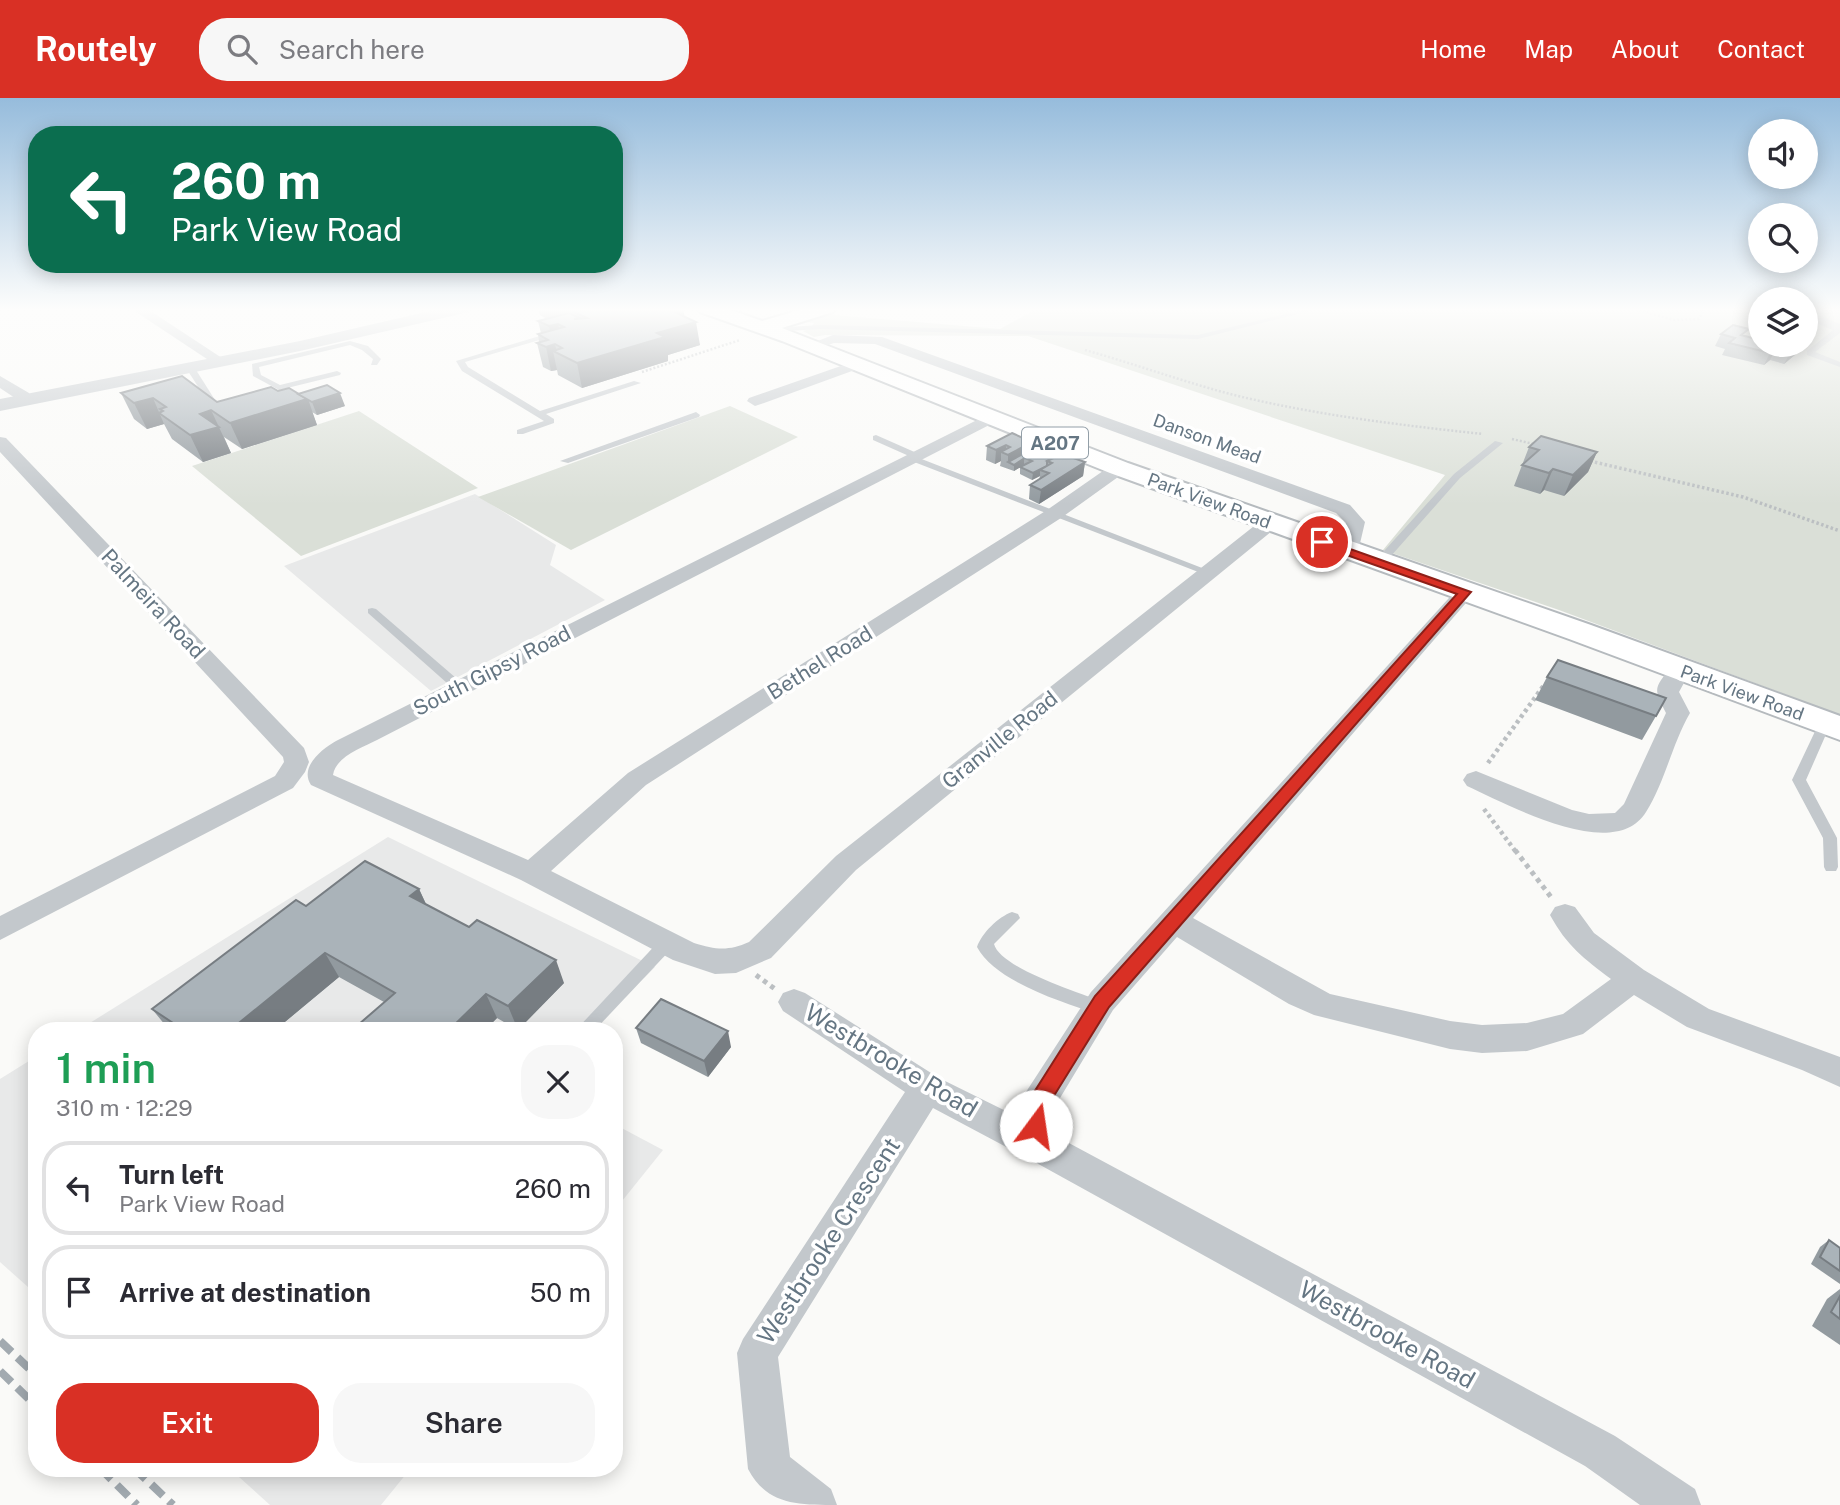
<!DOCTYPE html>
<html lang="en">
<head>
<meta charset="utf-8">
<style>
	body { margin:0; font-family:"Public Sans",sans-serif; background:#f7f7f7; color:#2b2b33; height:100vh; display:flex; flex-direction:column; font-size:26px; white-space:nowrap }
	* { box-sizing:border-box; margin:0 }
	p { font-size:23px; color:#7c7c81 }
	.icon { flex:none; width:38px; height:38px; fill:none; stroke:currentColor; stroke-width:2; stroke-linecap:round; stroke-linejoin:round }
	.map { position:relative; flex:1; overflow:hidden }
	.side { position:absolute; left:28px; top:924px; width:595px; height:455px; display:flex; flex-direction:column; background:#fff; border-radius:28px; box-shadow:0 4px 18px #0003 }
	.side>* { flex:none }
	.banner { position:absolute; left:28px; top:28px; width:595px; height:147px; border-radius:28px; box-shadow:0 4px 18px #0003; background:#0b6e4f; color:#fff; overflow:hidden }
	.fabs { position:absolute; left:1748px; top:21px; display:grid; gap:14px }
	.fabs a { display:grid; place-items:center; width:70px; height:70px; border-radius:50%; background:#fff; box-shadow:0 4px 18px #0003; font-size:35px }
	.pin { position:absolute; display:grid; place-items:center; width:60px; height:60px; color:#fff; margin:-30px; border:4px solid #fff; border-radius:50%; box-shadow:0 2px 7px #0007 }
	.me { position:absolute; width:77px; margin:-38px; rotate:14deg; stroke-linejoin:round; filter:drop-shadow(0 0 5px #0008) }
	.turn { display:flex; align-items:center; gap:24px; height:147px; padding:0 28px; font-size:32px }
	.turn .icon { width:91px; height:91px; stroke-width:2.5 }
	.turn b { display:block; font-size:49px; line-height:60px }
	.round { display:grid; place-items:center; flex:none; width:74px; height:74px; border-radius:28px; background:#f7f7f7 }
	.summary { display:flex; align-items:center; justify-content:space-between; height:119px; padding:0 28px }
	h1 { font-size:42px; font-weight:600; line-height:52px; color:#1e9e55 }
	.action { display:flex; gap:14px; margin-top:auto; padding:14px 28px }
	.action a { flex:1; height:80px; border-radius:28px; background:#d93025; color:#fff; font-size:28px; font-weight:600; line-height:80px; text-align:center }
	.action a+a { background:#f7f7f7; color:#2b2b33 }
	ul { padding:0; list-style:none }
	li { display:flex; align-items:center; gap:21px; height:94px; margin:0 14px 10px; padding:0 14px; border:4px solid #e1e1e2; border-radius:28px }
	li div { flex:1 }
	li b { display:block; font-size:26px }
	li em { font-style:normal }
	header { display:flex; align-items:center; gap:42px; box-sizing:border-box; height:98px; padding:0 35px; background:#d93025; color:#fff }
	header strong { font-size:33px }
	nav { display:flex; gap:38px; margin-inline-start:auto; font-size:24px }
	.search { width:490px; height:63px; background:#f7f7f7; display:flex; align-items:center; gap:18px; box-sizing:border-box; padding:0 24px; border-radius:28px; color:#7c7c81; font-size:26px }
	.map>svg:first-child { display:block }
	.built { fill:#e8e9e9 }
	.green { fill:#dadfd7 }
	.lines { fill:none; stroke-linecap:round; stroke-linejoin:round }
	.primary-casing { stroke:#b5babe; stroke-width:4 }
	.path-far3 { stroke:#bbbfc2; stroke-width:2.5; stroke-dasharray:2 2; stroke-linecap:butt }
	.path-far2 { stroke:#bbbfc2; stroke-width:3.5; stroke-dasharray:2.5 2.5; stroke-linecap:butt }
	.path-far1 { stroke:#bbbfc2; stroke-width:4.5; stroke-dasharray:3.5 3.5; stroke-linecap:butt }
	.path { stroke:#bbbfc2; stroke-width:5; stroke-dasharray:4.5 4.5; stroke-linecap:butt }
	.service { fill:#c3c8cc; fill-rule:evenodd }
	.minor { fill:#c3c8cc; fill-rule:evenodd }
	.tertiary { fill:#c3c8cc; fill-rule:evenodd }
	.primary { fill:#fff; fill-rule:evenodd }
	.rail { stroke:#a2aab0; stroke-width:8; stroke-dasharray:16 8; stroke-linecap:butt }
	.wall { fill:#929a9f }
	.shaded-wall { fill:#777d82 }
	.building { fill:#aab3b9; stroke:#777d82; stroke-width:2 }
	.route { fill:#d93025; stroke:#8d1f18; stroke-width:2 }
	.labels { text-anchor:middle; stroke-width:7; stroke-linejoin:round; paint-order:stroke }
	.far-street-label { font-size:18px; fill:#657683; stroke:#fff }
	.shield { fill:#fff; stroke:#939fa8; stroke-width:2 }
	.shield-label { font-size:19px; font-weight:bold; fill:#657683 }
	.street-label { font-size:21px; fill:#657683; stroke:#fff }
	.near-street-label { font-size:24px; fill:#657683; stroke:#fff }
</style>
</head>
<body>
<header>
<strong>Routely</strong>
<div class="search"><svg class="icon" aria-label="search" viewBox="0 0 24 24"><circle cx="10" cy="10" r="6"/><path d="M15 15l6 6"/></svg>Search here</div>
<nav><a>Home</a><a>Map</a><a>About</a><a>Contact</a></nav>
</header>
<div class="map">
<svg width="1840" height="1407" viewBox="0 0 1840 1407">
	<rect width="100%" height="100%" fill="#fafaf8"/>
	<g class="built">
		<path d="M475 396 556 447 550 467 605 502 431 593 284 468Z"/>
		<path d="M388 739 655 869 592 933H77Z"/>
		<path d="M37 958V1197L0 1164V981Z"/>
		<path d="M614 1026 663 1052 614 1113Z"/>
		<path d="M229 1370H411L381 1407H270Z"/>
	</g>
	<g class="green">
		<path d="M1038 210H1760V247H1806V210H1840V617L1559 512 1383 452 1445 377 1028 238 825 237 814 239 803 233 809 231 814 225 807 224 822 216 1000 231Z"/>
		<path d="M730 308 798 339 571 452 478 399Z"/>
		<path d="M359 313 478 390 301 458 192 368Z"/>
	</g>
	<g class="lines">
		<defs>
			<path id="primary" d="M697 210H725L762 223 806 210H836L833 214 782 230 1128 365 1591 527 1840 618V642L1569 541 1110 375 782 243 700 214Z"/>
		</defs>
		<use href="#primary" class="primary-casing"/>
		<g class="path-far3">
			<path d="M1631 210 1674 222 1699 221 1705 210"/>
			<path d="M1694 210 1704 212"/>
			<path d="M1085 252C1135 266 1184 284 1234 297 1316 317 1399 327 1483 336"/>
			<path d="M642 274 740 242"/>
			<path d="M1512 341 1538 347"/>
		</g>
		<path class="path-far2" d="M1590 363 1743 399 1840 433"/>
		<g class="path-far1">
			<path d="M1488 665 1544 587"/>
			<path d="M1484 711 1516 754"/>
		</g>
		<g class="path">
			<path d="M1515 752 1551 799"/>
			<path d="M756 877 775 891"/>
		</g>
		<g class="service">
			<path d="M1311 210H1322L1198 241 820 231 771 234 767 232 771 230 820 227 1198 237Z"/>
			<path d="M1837 229H1840V235L1815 254 1840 264V269L1807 257V253Z"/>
			<path d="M553 234 560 236 465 264 468 269 540 313 634 283 641 285 546 316 554 321V325L523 336H517V332L544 323 462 273 456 263Z"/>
			<path d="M350 243 368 248 381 261 377 267H371L373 261 362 252 350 247 259 269 261 277 280 287 337 273 341 275 340 277 279 292 253 278 252 266Z"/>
			<path d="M187 268H193L196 272 215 302 214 304H208L186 270Z"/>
			<path d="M696 314 700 317 699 319 568 365 560 363Z"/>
			<path d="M876 337 919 356V360L1215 475 1214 477H1206L909 362V358L873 342V338Z"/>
			<path d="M1495 343 1503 345 1460 380 1383 467H1375V463L1454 376Z"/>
			<path d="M372 510 376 511 464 587 466 590 464 593H456L368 515V511Z"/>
			<path d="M1825 621 1831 625 1806 682 1837 740 1838 769 1836 773H1826L1824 769 1823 740 1792 682 1819 625Z"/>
			<path d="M1012 814 1018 816 1020 820 994 846C1000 870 1080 895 1104 904L1106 909 1104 914 1098 916C1062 904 996 884 977 849 982 835 998 819 1012 814Z"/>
			<path d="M667 839 673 841 675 845 673 849 594 933H575L661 841Z"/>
		</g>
		<g class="minor">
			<path d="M130 210H146L228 264 226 267H216Z"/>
			<path d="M1806 212 1840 226V235L1806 221Z"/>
			<path d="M833 237 882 239 1350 407 1365 424 1358 454 1355 458H1341L1338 454 1346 425 1336 415 875 246 834 245 812 252 805 248Z"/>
			<path d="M858 262 865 266 863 269 761 306 755 308 747 303 749 300Z"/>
			<path d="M0 278 29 295 31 302 29 305H17L15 300 0 290Z"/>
			<path d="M991 315 999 320 997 323 377 642C362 650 336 658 333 677L528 762 628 675 1047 412 1113 366H1125L1128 370 1125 374 1061 420 646 687 551 773 694 845C716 852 729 853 749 844L836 758 1263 421H1277L1279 425 1277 429 856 772 771 860 736 875 715 876 673 862 521 782 311 687C299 669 322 651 336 643Z"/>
			<path d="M0 339 6 340 304 650 309 664 305 674 293 690 0 842V818L275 678 284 664 283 659 0 354Z"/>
			<path d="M1465 488 1472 490 1475 494 1472 498 1193 820 1330 896 1450 923 1482 927 1527 925 1563 916 1611 881C1583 860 1567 848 1550 817L1555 809 1565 806 1575 809 1594 835 1644 872 1709 911 1840 959V989L1802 972 1687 929 1634 897 1583 936 1527 953 1482 955 1450 951 1314 917 1289 906 1177 839 1113 912 1054 1010V1028L1067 1044 1615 1338 1695 1391 1701 1407H1640L1585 1368 1042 1068 933 1010 778 1259 790 1359 831 1391 837 1407C797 1407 767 1407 748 1371L737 1255 743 1241 905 994 783 913 778 904 783 895 794 891 805 895 939 980 1018 1019 1026 994 1091 894 1458 490Z"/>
			<path d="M1680 565 1688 567 1691 572 1679 594 1690 615C1672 646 1665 684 1646 714 1614 766 1507 706 1467 688L1463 682 1467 676 1476 673 1572 712 1589 716 1615 715 1624 706 1666 615C1652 588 1655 591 1672 567Z"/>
		</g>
		<path class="tertiary" d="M443 210H471L469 214 300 253 0 313V301L300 243Z"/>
		<use href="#primary" class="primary"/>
		<g class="rail">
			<path d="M0 1243 37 1278"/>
			<path d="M0 1273 37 1309"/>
			<path d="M100 1370 137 1407"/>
			<path d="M134 1370 173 1407"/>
		</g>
	</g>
	<g class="wall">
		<path d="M538 210H683L684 218 700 247 668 257V263L582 290 558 277 557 272 551 273 543 269 537 245 539 244 538 236 541 235 538 223 547 221 540 217Z"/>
		<path d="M1721 236 1745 238 1760 247H1801L1796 256 1784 266 1770 262 1764 267 1722 257 1725 251 1715 248Z"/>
		<path d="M278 293 298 296 345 308 317 317 312 314 317 327 242 351 224 339 231 355 203 364 172 341 164 326 147 331 134 321 121 295 217 304Z"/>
		<path d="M1032 344V351L1054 360 1085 364 1083 378 1039 406 1029 401 1030 387 1039 382 1040 378 1032 382 1020 376V369L1024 367 1014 373 1000 368 1001 363 995 366 986 362 987 348Z"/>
		<path d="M1529 349 1597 354 1588 374 1564 398 1544 392 1540 396 1514 388Z"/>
		<path d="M1547 579 1656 618 1642 642 1535 602Z"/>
		<path d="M419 791 426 806 564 885 518 932 497 920 484 933H351L384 904 339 879 274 933H170L152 911 306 808Z"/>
		<path d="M636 930 731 949 708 979 641 945Z"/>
		<path d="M1829 1142 1840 1150V1186L1811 1166 1820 1149Z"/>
		<path d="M1840 1191V1247L1812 1228 1827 1201Z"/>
	</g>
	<g class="shaded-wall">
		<path d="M674 210H683L686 227 696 224 700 247 668 257V263L582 290 577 265 657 235 668 211Z"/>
		<path d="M558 226 564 249 555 246 557 255 553 253 557 272 551 273 546 249 553 247 549 228Z"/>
		<path d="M1799 247H1801L1796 256 1784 266 1791 253Z"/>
		<path d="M1776 250 1770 262 1764 267 1770 255Z"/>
		<path d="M340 295 345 308 317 317 312 304Z"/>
		<path d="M153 300 164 326 147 331 134 305Z"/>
		<path d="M308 301 317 327 242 351 230 325Z"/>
		<path d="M211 312 231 355 203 364 190 337 200 316Z"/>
		<path d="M1032 344 1031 357 1024 361V367L1014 373V367L1008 364V357Z"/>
		<path d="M1006 347V356L1001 354V363L995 366 996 352Z"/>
		<path d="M1597 354 1588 374 1564 398 1573 377Z"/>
		<path d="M1085 364 1083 378 1039 406 1041 392Z"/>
		<path d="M1044 369 1040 372V378L1032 382 1033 375Z"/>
		<path d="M1553 371 1544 392 1540 396 1549 375Z"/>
		<path d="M419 791 430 815 410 798Z"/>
		<path d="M325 855 339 879 274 933H229Z"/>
		<path d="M556 862 564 885 518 932 508 908Z"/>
		<path d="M486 896 497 920 484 933H448Z"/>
		<path d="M728 933 731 949 708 979 704 963Z"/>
	</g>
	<g class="building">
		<path d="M566 210H674L668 211 696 224 657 235 665 239 577 265 553 253 562 250 555 246 546 249 537 245 548 242 538 236 564 229 558 226 549 228 538 223 569 215 580 220 574 221 587 220Z"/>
		<path d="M1733 227 1749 231 1741 237 1760 242V247H1799L1791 253 1776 250 1770 255 1729 245 1735 240 1721 236Z"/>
		<path d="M182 278 217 304 271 289 278 293 289 290 307 301 230 325 211 312 200 316 219 329 190 337 159 315 163 313 160 311 166 309 153 300 134 305 121 295Z"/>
		<path d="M327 287 340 295 312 304 298 296Z"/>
		<path d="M1012 335 1032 344 1008 357 1001 354 1010 349 1006 347 996 352 987 348Z"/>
		<path d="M1541 338 1597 354 1573 377 1553 371 1549 375 1522 367 1539 352 1529 349Z"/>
		<path d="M1032 351 1054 360 1047 363V368L1033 375 1020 369 1032 363 1025 360 1014 367 1008 364Z"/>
		<path d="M1062 356 1085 364 1041 392 1030 387 1049 375 1040 372 1052 365 1047 363Z"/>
		<path d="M1558 562 1666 600 1656 618 1547 579Z"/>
		<path d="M365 763 419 791 410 798 469 829 477 822 556 862 508 908 486 896 448 933H351L395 895 325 855 229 933H185L152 911 296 802 306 808Z"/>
		<path d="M661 901 728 933 704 963 636 930Z"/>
		<path d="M1829 1142 1840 1150V1173L1820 1159Z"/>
		<path d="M1840 1198V1221L1831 1214Z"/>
	</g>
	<linearGradient id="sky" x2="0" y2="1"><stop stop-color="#96bcdc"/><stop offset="0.52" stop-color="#fdfdfc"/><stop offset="1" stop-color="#fdfdfc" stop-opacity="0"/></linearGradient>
	<rect width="1840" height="407" fill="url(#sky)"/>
	<path class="route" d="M1322 441 1471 494 1109 909 1047 1009 1043 1035 1036 1038 1029 1035 1023 1017 1031 999 1095 898 1457 496 1318 447 1316 444Z"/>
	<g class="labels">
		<g class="far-street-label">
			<text transform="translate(1207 341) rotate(20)" y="6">Danson Mead</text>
			<text transform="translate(1209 403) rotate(20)" y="6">Park View Road</text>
			<text transform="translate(1742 595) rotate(20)" y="6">Park View Road</text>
		</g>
		<rect class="shield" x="1022" y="329.5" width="66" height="31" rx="5"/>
		<g class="shield-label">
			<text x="1055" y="352">A207</text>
		</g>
		<g class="street-label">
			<text transform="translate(153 506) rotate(47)" y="7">Palmeira Road</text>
			<text transform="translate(820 565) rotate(-32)" y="7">Bethel Road</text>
			<text transform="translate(492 573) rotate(-27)" y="7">South Gipsy Road</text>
			<text transform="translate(1000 642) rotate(-39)" y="7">Granville Road</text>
		</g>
		<g class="near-street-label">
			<text transform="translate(891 963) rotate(31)" y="8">Westbrooke Road</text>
			<text transform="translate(829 1143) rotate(-57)" y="8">Westbrooke Crescent</text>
			<text transform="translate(1387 1237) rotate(29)" y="8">Westbrooke Road</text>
		</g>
	</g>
</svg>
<div class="fabs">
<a><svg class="icon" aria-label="sound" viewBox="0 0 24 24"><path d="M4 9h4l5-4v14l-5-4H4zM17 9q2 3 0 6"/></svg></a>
<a><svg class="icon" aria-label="search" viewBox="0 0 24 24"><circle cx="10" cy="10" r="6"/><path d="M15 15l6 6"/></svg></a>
<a><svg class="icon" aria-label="layers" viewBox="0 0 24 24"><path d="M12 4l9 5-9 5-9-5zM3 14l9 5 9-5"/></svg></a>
</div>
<div class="pin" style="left:1322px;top:444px;background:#d93025"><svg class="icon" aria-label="arrive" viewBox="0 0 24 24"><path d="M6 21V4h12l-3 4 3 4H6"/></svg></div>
<svg class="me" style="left:1036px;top:1028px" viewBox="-20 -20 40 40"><circle r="19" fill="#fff"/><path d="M0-13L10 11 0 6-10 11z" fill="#d93025"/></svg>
<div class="banner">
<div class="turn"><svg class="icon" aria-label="left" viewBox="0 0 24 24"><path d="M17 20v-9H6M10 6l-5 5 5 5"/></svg><div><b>260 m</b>Park View Road</div></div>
</div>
<section class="side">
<div class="summary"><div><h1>1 min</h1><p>310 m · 12:29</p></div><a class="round"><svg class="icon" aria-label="close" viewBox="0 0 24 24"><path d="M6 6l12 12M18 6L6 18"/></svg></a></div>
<ul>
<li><svg class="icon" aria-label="left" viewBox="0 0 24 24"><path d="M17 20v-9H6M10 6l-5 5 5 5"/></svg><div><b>Turn left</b><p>Park View Road</p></div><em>260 m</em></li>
<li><svg class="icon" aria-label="arrive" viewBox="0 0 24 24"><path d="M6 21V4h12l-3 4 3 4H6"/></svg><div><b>Arrive at destination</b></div><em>50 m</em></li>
</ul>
<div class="action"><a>Exit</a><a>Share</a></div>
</section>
</div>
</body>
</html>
